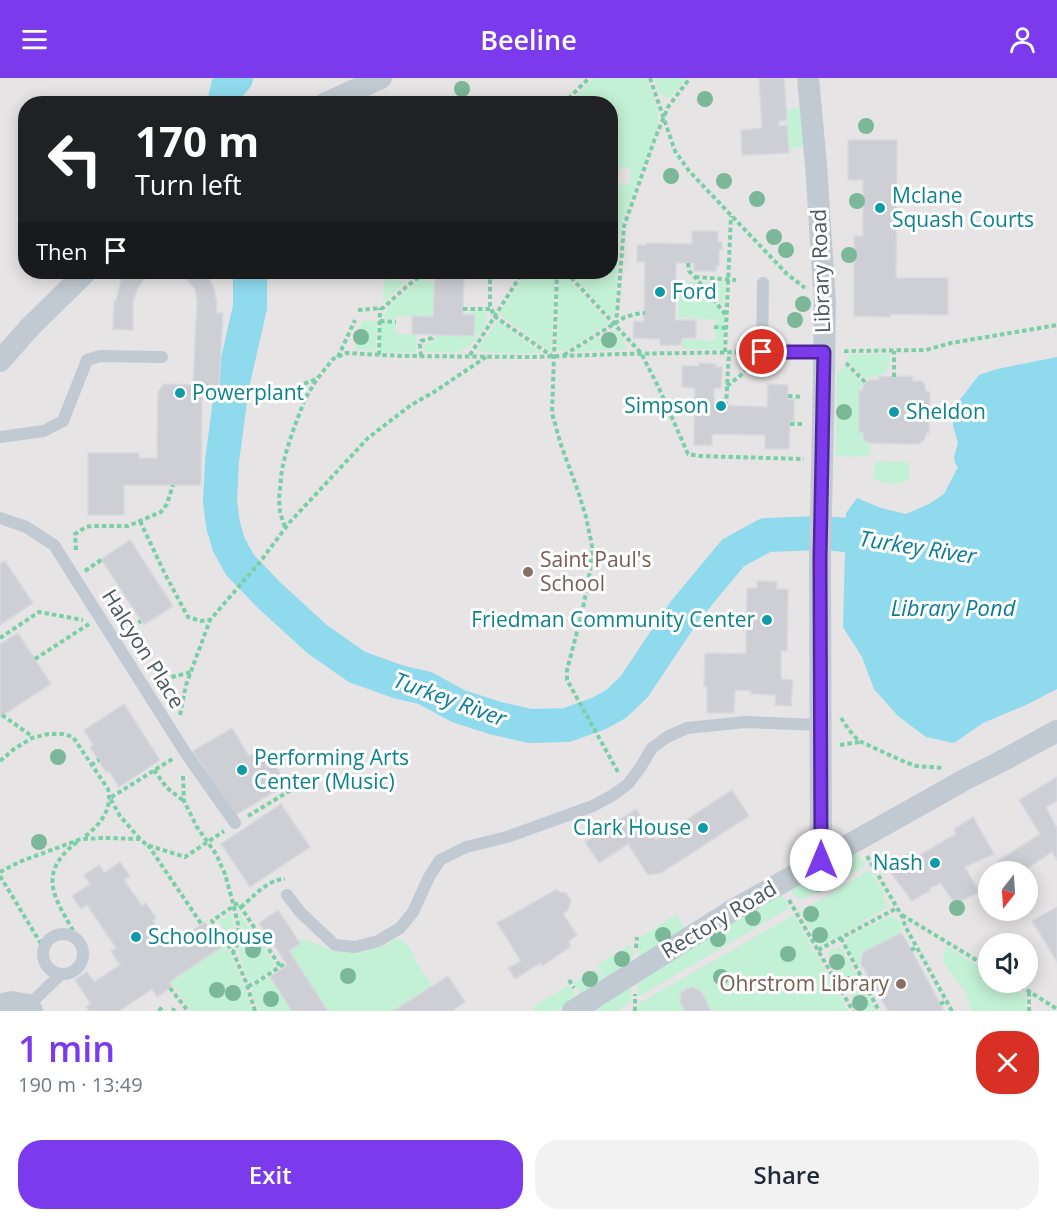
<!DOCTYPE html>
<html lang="en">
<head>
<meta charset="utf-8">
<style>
	body { margin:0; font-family:"Open Sans",sans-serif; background:#f2f2f3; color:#1f2937; height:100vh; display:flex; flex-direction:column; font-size:22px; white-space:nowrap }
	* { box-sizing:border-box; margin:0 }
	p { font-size:20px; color:#747a83 }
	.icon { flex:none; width:33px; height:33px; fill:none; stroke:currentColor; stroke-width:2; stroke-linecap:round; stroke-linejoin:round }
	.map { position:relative; height:933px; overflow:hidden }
	.sheet { display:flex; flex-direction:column; background:#fff; flex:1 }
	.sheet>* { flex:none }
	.guide { position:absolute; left:18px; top:18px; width:600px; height:183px; border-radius:24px; box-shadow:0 3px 15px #0003; background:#202124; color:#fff; overflow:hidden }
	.needle { width:39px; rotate:197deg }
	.controls { position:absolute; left:978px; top:783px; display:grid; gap:12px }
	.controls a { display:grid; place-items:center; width:60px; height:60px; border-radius:50%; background:#fff; box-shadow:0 3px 15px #0003; font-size:30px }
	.pin { position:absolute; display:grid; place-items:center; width:51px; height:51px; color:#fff; margin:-26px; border:3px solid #fff; border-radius:50%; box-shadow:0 2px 6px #0007 }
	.me { position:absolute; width:66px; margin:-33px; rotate:0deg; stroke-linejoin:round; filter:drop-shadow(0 0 4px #0008) }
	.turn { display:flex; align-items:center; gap:21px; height:126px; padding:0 18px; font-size:27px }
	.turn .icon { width:78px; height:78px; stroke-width:2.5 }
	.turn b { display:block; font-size:42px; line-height:51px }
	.then { display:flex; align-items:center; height:57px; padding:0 18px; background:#0003; gap:12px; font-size:22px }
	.round { display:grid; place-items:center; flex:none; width:63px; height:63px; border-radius:24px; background:#f2f2f3 }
	.overview { display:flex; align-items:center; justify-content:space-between; height:102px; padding:0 18px }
	h1 { font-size:36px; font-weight:600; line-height:45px; color:#7c3aed }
	.button { display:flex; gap:12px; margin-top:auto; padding:12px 18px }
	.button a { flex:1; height:69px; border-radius:24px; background:#7c3aed; color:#fff; font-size:24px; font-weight:600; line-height:69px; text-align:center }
	.button a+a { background:#f2f2f3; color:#1f2937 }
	header { display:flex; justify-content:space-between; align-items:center; height:78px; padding:0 18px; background:#7c3aed; color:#fff; font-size:27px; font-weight:600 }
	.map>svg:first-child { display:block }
	.education { fill:#e6e4e5; fill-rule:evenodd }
	.green { fill:#c3f1d5 }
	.water { fill:#90daee }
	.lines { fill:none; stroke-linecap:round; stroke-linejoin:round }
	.river { stroke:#90daee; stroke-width:34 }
	.building { fill:#cdcfd5; stroke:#d7d9de; stroke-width:1.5 }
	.path { stroke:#7ad0a6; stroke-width:4; stroke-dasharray:4.5 3; stroke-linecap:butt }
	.service { stroke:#c1cad2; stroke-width:12 }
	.minor { stroke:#c1cad2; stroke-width:22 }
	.tree { fill:#7bb799 }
	.route-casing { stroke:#51269a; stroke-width:15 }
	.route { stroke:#7c3aed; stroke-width:10 }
	.culture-dot { fill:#0f9aa8; stroke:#fff; stroke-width:2 }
	.education-dot { fill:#8d6e63; stroke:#fff; stroke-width:2 }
	.labels { text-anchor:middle; stroke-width:6; stroke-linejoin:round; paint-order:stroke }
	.culture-label { font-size:21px; fill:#0d838f; stroke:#fff; text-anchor:start }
	.street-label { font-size:21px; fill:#4a5661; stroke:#fff }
	.education-label { font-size:21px; fill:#785e54; stroke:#fff; text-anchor:start }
	.water-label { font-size:22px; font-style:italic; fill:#0c7c9b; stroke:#fff }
</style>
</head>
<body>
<header><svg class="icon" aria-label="menu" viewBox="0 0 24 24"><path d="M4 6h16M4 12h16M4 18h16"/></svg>Beeline<svg class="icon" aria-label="person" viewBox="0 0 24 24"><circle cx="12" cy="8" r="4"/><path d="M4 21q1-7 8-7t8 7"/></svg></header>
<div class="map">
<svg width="1057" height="933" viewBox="0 0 1057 933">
	<rect width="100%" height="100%" fill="#f5f3f3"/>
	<path class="education" d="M0 0H1057V933H0ZM26 26H610V194H26ZM988 794H1028V832H988ZM988 866H1028V904H988Z"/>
	<g class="green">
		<path d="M594 0H646C653 17 659 27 658 46L620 151 615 229 613 239H611L607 235 569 194H610L611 107 631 106 630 90H617V83H611L610 26H568Z"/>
		<path d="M654 0H686L670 20C659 20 658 9 654 0Z"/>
		<path d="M801 30 804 69 789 70 786 31Z"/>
		<path d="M527 194H555L551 274 499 236Z"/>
		<path d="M559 194H562L609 245 565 273 557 272Z"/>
		<path d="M425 196 429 204 434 206 433 239 397 238 396 242 386 240 383 238V236L386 235 388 229Z"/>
		<path d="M384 200 405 204 383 225Z"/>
		<path d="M680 203 697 204 725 238 723 272 682 270 683 261 715 263 716 242 678 239Z"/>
		<path d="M703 204H725L724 229Z"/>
		<path d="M483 233 486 234C487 243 484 249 479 256 464 280 450 274 425 274L424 266 435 263 436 257 474 258 475 237H466L467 234Z"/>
		<path d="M364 242 377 244 376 273 355 271 356 256Z"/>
		<path d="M380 243 396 244V256H416V275L379 274Z"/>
		<path d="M497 243 542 275 513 276 477 273Z"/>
		<path d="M615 252 624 262 626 271 573 274 579 269Z"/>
		<path d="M849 276H890L889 289 887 290 886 294 876 299 864 300 848 283Z"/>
		<path d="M846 288 863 306 859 311V354H863L864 363 871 365 870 378 836 379 837 295Z"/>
		<path d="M875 383 909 384V402C899 407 883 406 874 401Z"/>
		<path d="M855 774 863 783 865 787 864 789 802 821C796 819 792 815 789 810Z"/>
		<path d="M870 792 885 816 882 818 888 829 821 869 800 834Z"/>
		<path d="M781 814 789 830 638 919V900Z"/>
		<path d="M231 835 234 850V866L218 843Z"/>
		<path d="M239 835 276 888 253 904H250L245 895 239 875 241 857Z"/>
		<path d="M676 836 686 853 638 881 640 860Z"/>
		<path d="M794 837 848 933H719L718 932 711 933 701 913 691 909 681 914 680 924 685 933H638V926Z"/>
		<path d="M888 839 895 840 902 846 901 855 863 874 861 886 857 887 846 866 848 859Z"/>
		<path d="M208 849H212L232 879 242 902 252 933H192L170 903 221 869Z"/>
		<path d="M304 861C316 866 329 872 341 874 357 876 375 871 389 866L390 862C406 861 406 865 414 877L413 879 432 908 393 933H328L289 873 300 865 297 863Z"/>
		<path d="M630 867 633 874 632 884 605 900 597 887Z"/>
		<path d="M946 868 988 894V904L1006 905 1026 918V933H971L966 915 944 885 943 879Z"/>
		<path d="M840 869 843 873 876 933H860L830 881 829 876 830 872Z"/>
		<path d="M597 891 604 902 580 916 574 905Z"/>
		<path d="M270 899 292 933H259L252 915 253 908Z"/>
		<path d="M631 906V923L618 933H588Z"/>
		<path d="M569 907 577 920 556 933H535L533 929Z"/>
	</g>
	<path class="water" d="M1057 279V611L1026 627 983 645 954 665 926 659 898 638 874 611 862 579 843 549 846 435 857 420 881 430 906 436 929 426 944 416 958 389 955 385 954 379 958 365 953 348V338L959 323 979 297 997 291Z"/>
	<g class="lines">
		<g class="river">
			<path d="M224 26 228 8 236 0"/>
			<path d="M250 194V229L232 308 222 383 220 423 223 447 229 467 240 487 270 518 317 561 357 589 399 604 425 610 458 628 495 640 530 648 567 647 600 635 616 626 634 609 684 534 733 475 766 457 821 455 846 457 892 465"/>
		</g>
	</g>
	<g class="building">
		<path d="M759 0H784L787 42 779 43V48L787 47 789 75 742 77 741 52 762 50Z"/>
		<path d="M848 62H897L896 200H948V237L890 236V239L854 238V158H863V102H848Z"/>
		<path d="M610 87H618L617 107H610Z"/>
		<path d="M692 153H718V164H722V172H719V188H716V193H694V185H676L675 242H696V260H682L681 267H660V261L633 260 634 243 644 244 645 184H637V167H646V165L692 166Z"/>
		<path d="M127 194H204L207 197 214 211 217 226 216 235H223L219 309 202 308 201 407H124V437H88V375H139V380H157L158 314 164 306 193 307 197 223 195 211 186 201 171 194 157 195 144 201 137 211 133 224V252L113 251 114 223H116L121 202Z"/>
		<path d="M435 194H464L463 237H475L474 258 412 256V238L433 239Z"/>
		<path d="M699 285 716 286 715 289H722L721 310H714V327L767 329 768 306 788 307V321H794V343H790L789 371H765V357L712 356V367H694L695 310 682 309V288H699Z"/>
		<path d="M912 298 913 303H921L925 307V313L930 314 929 355 927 354 924 362 920 365 916 366 871 365 864 363 863 354H859V312H863V308L869 302H879L878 299Z"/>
		<path d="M130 462 173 528 144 547 101 481Z"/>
		<path d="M5 483 33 525 0 547V486Z"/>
		<path d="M757 503 777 504 776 511H788L787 573H781V601L793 602 791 628 775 627 776 617 751 616V613L735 612 734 635H707V609H704L705 575 746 576 747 510H757Z"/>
		<path d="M18 555 51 606 0 639V566Z"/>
		<path d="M124 626 160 682 119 709 109 693 106 694 90 669 93 667 84 652Z"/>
		<path d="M232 650 249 678 264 669 287 706 234 738 193 673Z"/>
		<path d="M1057 699V723L1046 729 1056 749 1057 748V782L1052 774 1022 794H1005L998 783 1040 756 1019 722Z"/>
		<path d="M732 712 749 738 661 795 648 797 628 766 599 785 585 764 636 731 656 762Z"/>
		<path d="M281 726 310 769 250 809 221 766Z"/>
		<path d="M973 739 994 776 965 789 979 814 955 826 941 805 930 810 931 812 912 823 888 791 909 775 913 781 956 756 954 751Z"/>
		<path d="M120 784 130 798 124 802 142 828 146 825 156 840 153 843 170 868 205 844 222 869 169 904 172 909 157 919 152 911 119 933H89L86 929 91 926 75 902 87 894 94 904 120 887 111 873 116 870 87 827 81 831 72 818 90 806 84 797 99 787 104 795Z"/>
		<path d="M557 811 559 814 566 815 571 822 568 832 563 836 577 857 569 863 570 869 542 888 540 885 515 901 508 890 521 883 497 845Z"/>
		<path d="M1057 829V884L1032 843Z"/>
		<path d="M278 832 300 865 289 873 328 933H292L270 899 287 887 259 845Z"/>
		<path d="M901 855 907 864 944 933H888L861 886 863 874Z"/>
		<path d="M448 898 465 924 452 933H393Z"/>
		<path d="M691 909 701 913 711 933H685L680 924 681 914Z"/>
	</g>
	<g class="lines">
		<g class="path">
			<path d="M650 0 675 73 689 93 787 196 805 210"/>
			<path d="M563 26 589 0"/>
			<path d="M688 185 689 193 695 199 726 237"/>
			<path d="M490 194V227L494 238 552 278"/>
			<path d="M557 194 552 335 561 367 578 413 586 439 592 468 590 493 582 535 567 592V602L618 694"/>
			<path d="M566 194 641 275 658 308 688 376 699 378 804 381"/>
			<path d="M371 195 418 199"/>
			<path d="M695 199 736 202"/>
			<path d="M463 231H492"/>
			<path d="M358 232 383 230 406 209 421 197"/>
			<path d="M380 243 396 244"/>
			<path d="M615 247 617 236 624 148 654 63 668 29 690 0"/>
			<path d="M714 249 726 250"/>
			<path d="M725 274 731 138"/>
			<path d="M846 275V273L926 272 951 265 1057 247"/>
			<path d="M379 277 380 230"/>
			<path d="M470 277 523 194"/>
			<path d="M564 277 625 239 636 236 645 235"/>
			<path d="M421 278 420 267 421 263 432 260 433 257"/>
			<path d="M338 279 355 242"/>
			<path d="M846 285 866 305"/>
			<path d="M894 299V273"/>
			<path d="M727 308 741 297 754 284"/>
			<path d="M201 316 265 318 290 311 317 301"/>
			<path d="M788 318 803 319"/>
			<path d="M726 328 729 275"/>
			<path d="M790 346H802"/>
			<path d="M140 443 165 496 188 539 201 543 210 542"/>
			<path d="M285 449 280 435 279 420 282 391 287 371 294 350 305 321 317 301 333 281 346 275 402 278 532 279 619 276 749 274"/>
			<path d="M76 472 75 456 86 449 92 448H128L161 434 167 426 173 407"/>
			<path d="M85 493 101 482"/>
			<path d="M126 553 141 543"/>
			<path d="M0 560 39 534 83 542"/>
			<path d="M35 581 89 546"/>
			<path d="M157 603 191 594"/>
			<path d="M2 637 33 659"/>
			<path d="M180 637 186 607 210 542 260 484 289 445 368 360 411 327 434 314 486 279"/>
			<path d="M841 640 849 652 859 663 905 684 916 688 943 690"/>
			<path d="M840 667 859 664"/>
			<path d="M0 683 14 671 32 660 48 656H63L73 659 108 711C113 732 99 748 83 760"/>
			<path d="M91 687 99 682"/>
			<path d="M154 692 167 710 184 723"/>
			<path d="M183 698 184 723 197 749 216 776 225 796 233 825 238 846V865L233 874"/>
			<path d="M248 738 296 709"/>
			<path d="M140 761 120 738 110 720 174 680"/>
			<path d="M77 764C32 799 59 824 78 862"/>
			<path d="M148 767 202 847"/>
			<path d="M867 778 903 840 905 848 952 933"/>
			<path d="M0 794 19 784 81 761 105 760 140 761 147 767 185 779 224 753"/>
			<path d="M0 798 43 869"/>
			<path d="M789 822 853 933"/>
			<path d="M241 829C253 819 268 801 285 801"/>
			<path d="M902 837 988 889"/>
			<path d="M841 860 879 933"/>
			<path d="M636 870 637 859"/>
			<path d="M818 872 897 830"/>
			<path d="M911 872 917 869"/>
			<path d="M569 902 574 910"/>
			<path d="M1014 904 1057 931"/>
			<path d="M248 908 254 906 284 886"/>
			<path d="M170 910 188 933"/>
			<path d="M1029 914V933"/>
			<path d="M940 926 947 923"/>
			<path d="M159 933 162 929"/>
			<path d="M173 933 174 930"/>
			<path d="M255 933 246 904 233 874 212 843 238 825 280 888"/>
			<path d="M635 933V916"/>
		</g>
		<g class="service">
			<path d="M763 205 762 274H824"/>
			<path d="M0 359 44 353 63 343 87 282 100 278 162 279"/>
			<path d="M0 440 26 449 54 467 185 674 235 745"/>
			<path d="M287 817 301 835 335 867 355 869 378 863 400 850 413 834 429 799 440 782 466 769 507 759 593 728 613 717 628 706 640 690 652 670 667 659 687 650 745 644 821 647"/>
			<circle cx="63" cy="876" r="20"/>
			<path d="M29 927 61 896"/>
		</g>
		<g class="minor">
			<path d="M808 0 816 87 825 224 824 294 820 481 821 782"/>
			<path d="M324 26 381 0"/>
			<path d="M0 283 30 249 86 194"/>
			<path d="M0 927 11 924 29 927 32 933"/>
			<path d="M573 933 733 832 966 701 1000 684 1057 653"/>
		</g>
	</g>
	<g class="tree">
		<circle cx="462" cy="11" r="8"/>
		<circle cx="705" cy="21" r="8"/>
		<circle cx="866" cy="48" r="8"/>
		<circle cx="671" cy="98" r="8"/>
		<circle cx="724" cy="103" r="8"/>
		<circle cx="757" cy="121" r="8"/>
		<circle cx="857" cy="123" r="8"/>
		<circle cx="774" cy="159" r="8"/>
		<circle cx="786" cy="172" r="8"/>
		<circle cx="849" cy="177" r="8"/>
		<circle cx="803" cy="226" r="8"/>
		<circle cx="795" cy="242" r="8"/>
		<circle cx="361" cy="259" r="8"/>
		<circle cx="609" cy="262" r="8"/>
		<circle cx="844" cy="334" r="8"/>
		<circle cx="58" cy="679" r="8"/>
		<circle cx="39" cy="764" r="8"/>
		<circle cx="819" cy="806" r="8"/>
		<circle cx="957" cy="830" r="8"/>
		<circle cx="811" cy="836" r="8"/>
		<circle cx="753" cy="840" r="8"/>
		<circle cx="663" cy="857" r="8"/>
		<circle cx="820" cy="857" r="8"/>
		<circle cx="718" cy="861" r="8"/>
		<circle cx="253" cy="872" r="8"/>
		<circle cx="788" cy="876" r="8"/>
		<circle cx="622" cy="881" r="8"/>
		<circle cx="837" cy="884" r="8"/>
		<circle cx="348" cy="898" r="8"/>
		<circle cx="721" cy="899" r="8"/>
		<circle cx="590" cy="901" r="8"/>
		<circle cx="850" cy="906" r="8"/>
		<circle cx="217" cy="912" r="8"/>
		<circle cx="233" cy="915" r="8"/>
		<circle cx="271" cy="921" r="8"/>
		<circle cx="860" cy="925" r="8"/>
	</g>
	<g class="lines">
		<defs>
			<path id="route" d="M762 274H824L820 481 821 782"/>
		</defs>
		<use href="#route" class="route-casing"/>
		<use href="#route" class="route"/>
	</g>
	<g class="culture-dot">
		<circle cx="880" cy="130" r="6"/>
		<circle cx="660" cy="214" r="6"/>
		<circle cx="180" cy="315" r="6"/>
		<circle cx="721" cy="328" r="6"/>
		<circle cx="894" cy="334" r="6"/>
		<circle cx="767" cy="542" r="6"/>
		<circle cx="242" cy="692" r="6"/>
		<circle cx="703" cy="750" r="6"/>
		<circle cx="935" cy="785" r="6"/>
		<circle cx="136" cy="859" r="6"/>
	</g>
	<g class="education-dot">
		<circle cx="528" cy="494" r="6"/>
		<circle cx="901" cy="906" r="6"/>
	</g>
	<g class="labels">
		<g class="culture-label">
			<text x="892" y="125">Mclane<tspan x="892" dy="24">Squash Courts</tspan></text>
			<text x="672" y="221">Ford</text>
			<text x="192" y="322">Powerplant</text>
			<text x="709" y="335" text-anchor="end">Simpson</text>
			<text x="906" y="341">Sheldon</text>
			<text x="755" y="549" text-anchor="end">Friedman Community Center</text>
			<text x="254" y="687">Performing Arts<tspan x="254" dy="24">Center (Music)</tspan></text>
			<text x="691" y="757" text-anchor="end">Clark House</text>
			<text x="923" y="792" text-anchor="end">Nash</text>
			<text x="148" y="866">Schoolhouse</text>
		</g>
		<g class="street-label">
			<text transform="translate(821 193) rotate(-92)" y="7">Library Road</text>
			<text transform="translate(143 571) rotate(58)" y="7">Halcyon Place</text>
			<text transform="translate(719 842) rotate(-31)" y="7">Rectory Road</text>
		</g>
		<g class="education-label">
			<text x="540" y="489">Saint Paul's<tspan x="540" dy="24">School</tspan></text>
			<text x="889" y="913" text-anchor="end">Ohrstrom Library</text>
		</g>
		<g class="water-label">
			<text transform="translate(918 469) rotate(9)" y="8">Turkey River</text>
			<text x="953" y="538">Library Pond</text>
			<text transform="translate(450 621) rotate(20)" y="8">Turkey River</text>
		</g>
	</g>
</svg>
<div class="controls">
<a><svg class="needle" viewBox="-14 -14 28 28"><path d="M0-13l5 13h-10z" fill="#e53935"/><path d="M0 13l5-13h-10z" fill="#747a83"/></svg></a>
<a><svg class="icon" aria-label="sound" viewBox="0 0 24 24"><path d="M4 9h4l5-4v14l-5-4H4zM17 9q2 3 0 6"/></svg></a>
</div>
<div class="pin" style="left:762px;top:274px;background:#d93025"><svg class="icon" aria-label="arrive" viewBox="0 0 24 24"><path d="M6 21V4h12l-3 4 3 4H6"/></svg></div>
<svg class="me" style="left:821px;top:782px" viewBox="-20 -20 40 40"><circle r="19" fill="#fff"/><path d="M0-13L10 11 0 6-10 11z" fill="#7c3aed"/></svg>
<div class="guide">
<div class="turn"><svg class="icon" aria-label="left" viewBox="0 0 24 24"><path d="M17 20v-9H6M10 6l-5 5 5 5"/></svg><div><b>170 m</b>Turn left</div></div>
<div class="then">Then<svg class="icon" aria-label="arrive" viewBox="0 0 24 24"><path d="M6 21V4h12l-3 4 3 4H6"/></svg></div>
</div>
</div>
<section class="sheet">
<div class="overview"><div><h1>1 min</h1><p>190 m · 13:49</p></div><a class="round" style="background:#d93025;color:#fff"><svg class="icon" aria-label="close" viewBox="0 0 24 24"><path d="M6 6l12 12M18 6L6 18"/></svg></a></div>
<div class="button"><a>Exit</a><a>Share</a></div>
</section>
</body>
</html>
